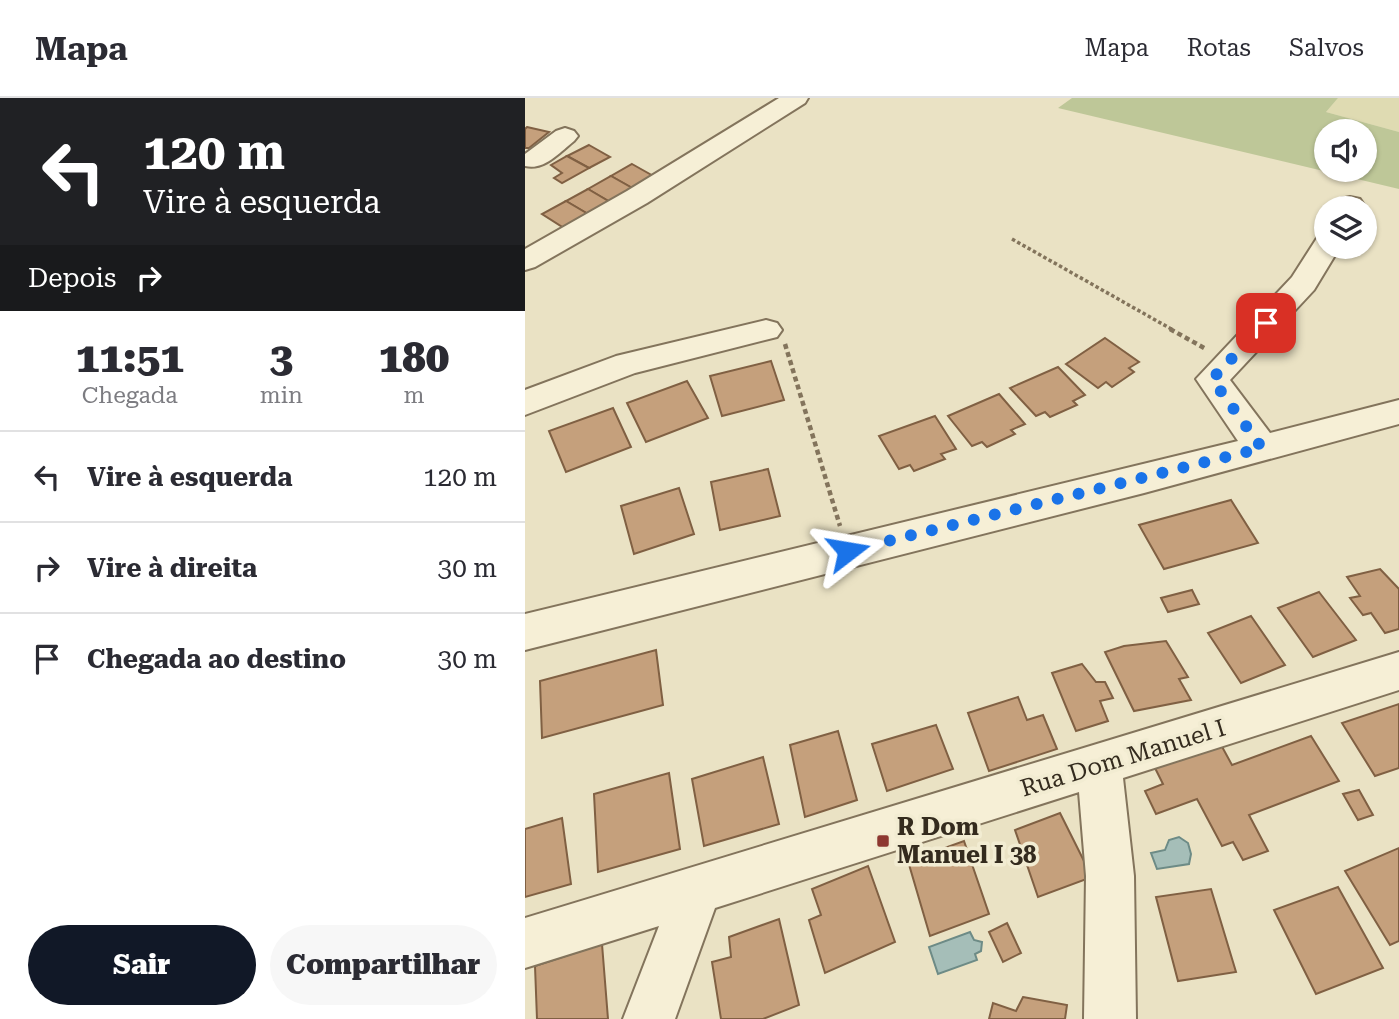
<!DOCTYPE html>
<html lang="pt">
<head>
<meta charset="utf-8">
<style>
	body { margin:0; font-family:"Roboto Serif",serif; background:#f7f7f7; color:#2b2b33; height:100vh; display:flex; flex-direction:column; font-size:26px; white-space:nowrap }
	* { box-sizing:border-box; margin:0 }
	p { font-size:23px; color:#7c7c81 }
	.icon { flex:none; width:38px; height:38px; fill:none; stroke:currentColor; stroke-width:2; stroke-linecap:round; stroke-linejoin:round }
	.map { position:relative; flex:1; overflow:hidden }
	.sheet { display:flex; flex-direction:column; background:#fff; width:525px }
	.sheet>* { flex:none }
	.guide { background:#202124; color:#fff; overflow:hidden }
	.buttons { position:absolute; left:789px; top:21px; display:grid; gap:14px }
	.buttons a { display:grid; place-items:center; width:63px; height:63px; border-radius:50%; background:#fff; box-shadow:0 2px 5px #0004; font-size:35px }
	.pin { position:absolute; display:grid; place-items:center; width:60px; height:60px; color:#fff; margin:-30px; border-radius:14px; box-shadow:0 4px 10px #0006 }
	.me { position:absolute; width:77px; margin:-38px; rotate:76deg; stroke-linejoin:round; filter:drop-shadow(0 0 5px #0008) }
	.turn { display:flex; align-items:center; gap:24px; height:147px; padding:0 28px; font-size:32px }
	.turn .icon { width:91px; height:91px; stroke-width:2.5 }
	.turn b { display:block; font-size:49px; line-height:60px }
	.then { display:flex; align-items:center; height:66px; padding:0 28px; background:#0003; gap:14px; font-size:26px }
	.eta { display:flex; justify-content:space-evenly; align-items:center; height:119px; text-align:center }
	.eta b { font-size:42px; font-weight:800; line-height:49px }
	.primary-button { display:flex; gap:14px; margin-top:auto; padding:14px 28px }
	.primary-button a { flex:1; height:80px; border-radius:42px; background:#111827; color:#fff; font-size:28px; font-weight:800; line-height:80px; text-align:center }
	.primary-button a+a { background:#f7f7f7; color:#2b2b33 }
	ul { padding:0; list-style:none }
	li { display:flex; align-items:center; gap:21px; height:91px; padding:0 28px; border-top:2px solid #e1e1e2 }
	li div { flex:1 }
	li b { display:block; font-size:26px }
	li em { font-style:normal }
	header { display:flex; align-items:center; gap:42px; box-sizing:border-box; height:98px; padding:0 35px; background:#fff; border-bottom:2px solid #e1e1e2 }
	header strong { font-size:33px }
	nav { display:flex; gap:38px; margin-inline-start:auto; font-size:24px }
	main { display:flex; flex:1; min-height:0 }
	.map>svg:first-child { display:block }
	.farmland { fill:#dfdbb2 }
	.green { fill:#bec798; fill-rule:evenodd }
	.water { fill:#a5beb8; stroke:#6d8b86; stroke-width:2 }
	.building { fill:#c5a07c; stroke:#806043; stroke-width:2 }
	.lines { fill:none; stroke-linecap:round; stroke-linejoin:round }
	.minor-casing { stroke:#83745c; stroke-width:4 }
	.path-far1 { stroke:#83745c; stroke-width:3.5; stroke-dasharray:3.5 2.5; stroke-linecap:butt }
	.path { stroke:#83745c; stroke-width:4.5; stroke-dasharray:5 3.5; stroke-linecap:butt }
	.minor { fill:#f6efd6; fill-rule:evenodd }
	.route { stroke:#1a73e8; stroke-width:12; stroke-dasharray:0 21.6 }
	.poi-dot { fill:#8d3730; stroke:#f2ecd2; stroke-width:2.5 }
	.labels { text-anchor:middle; stroke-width:7; stroke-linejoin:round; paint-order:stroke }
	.near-street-label { font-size:24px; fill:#342b1e; stroke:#f2ecd2 }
	.near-poi-label { font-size:24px; font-weight:bold; fill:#342b1e; stroke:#f2ecd2; text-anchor:start }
</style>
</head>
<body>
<header>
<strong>Mapa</strong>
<nav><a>Mapa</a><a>Rotas</a><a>Salvos</a></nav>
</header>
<main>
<section class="sheet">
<div class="guide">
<div class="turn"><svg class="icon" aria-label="left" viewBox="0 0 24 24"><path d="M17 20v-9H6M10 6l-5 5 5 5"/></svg><div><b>120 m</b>Vire à esquerda</div></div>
<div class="then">Depois<svg class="icon" aria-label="right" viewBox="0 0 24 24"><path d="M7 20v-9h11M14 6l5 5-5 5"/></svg></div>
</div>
<div class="eta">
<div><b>11:51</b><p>Chegada</p></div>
<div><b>3</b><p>min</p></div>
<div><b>180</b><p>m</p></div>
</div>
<ul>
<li><svg class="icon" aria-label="left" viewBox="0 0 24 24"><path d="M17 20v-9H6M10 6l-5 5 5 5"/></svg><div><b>Vire à esquerda</b></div><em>120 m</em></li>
<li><svg class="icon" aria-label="right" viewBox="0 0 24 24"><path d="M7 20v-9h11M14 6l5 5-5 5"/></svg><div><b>Vire à direita</b></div><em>30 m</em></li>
<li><svg class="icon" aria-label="arrive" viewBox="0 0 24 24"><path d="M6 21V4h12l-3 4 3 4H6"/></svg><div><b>Chegada ao destino</b></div><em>30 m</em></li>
</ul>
<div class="primary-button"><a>Sair</a><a>Compartilhar</a></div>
</section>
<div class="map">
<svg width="874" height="921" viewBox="0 0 874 921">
	<rect width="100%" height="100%" fill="#eae2c4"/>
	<path class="farmland" d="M813 0H874V34L801 14Z"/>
	<path class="green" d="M547 0H813L801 14 874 34V91L533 10ZM802 33H840V72H802Z"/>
	<g class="water">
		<path d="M654 739 663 745 666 756 664 766 632 771 626 755 640 752 644 742Z"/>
		<path d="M445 834 449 842 457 844 456 853 450 856 452 862 413 876 404 849Z"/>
	</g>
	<g class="building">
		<path d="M2 29 24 34 4 50H0V31Z"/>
		<path d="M64 47 85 59 64 70 42 58Z"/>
		<path d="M42 58 64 70 37 85 29 80 37 75 26 67Z"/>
		<path d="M107 66 130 79 109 91 86 78Z"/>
		<path d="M86 78 109 91 85 104 63 91Z"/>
		<path d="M63 91 85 104 63 116 41 103Z"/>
		<path d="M41 103 63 116 39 130 17 116Z"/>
		<path d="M580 240 614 264 604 270 609 274 587 289 581 284 573 290 541 266Z"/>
		<path d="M246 263 259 302 197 318 185 278Z"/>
		<path d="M533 269 560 297 548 303 552 307 525 319 520 314 511 318 485 290Z"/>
		<path d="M162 283 183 320 121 344 102 305Z"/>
		<path d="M474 296 500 326 486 332 490 336 462 349 457 344 447 348 423 318Z"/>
		<path d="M88 310 106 349 41 374 24 333Z"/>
		<path d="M410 318 431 351 416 356 420 361 389 373 385 367 374 371 354 338Z"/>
		<path d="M243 371 255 418 195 432 186 384Z"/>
		<path d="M154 390 169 436 109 456 96 408Z"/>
		<path d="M706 402 733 445 639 471 614 427Z"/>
		<path d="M855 471 874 491V531L860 535 846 515 838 517 825 500 835 498 822 479Z"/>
		<path d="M667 492 674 506 643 514 636 500Z"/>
		<path d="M794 494 831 542 788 559 753 510Z"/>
		<path d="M726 518 760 567 716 585 683 535Z"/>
		<path d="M641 543 663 579 654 581 666 602 609 613 580 554 599 548Z"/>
		<path d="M131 552 138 607 17 640 15 583Z"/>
		<path d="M557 566 571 584H580L588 600 575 603 583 623 551 633 527 575Z"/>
		<path d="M493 599 502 622 518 617 532 651 464 673 443 615Z"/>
		<path d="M874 606V670L850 678 817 625Z"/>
		<path d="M411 627 428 671 362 693 347 646Z"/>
		<path d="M313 633 332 702 280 719 265 647Z"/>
		<path d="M786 638 814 683 724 717 743 753 718 762 708 744 697 748 672 701 631 716 620 693 638 686 629 668 695 645 707 667Z"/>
		<path d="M238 659 254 726 179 748 167 681Z"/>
		<path d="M144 675 155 751 73 774 69 696Z"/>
		<path d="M834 692 848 717 833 722 818 696Z"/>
		<path d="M535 715 567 779 513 799 490 732Z"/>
		<path d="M37 720 46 786 0 799V731Z"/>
		<path d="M439 743 464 816 405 838 383 763Z"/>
		<path d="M874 750V843L865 847 820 773Z"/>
		<path d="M343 768 370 844 300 875 284 822 296 817 287 791Z"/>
		<path d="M813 789 858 870 791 896 749 812Z"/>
		<path d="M686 791 711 874 653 883 631 799Z"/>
		<path d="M254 821 274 907 238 921H196L187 864 206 859 204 839Z"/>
		<path d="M482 825 496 855 478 864 464 834Z"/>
		<path d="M77 846 83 921H12L10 868Z"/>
		<path d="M498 899 542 907 540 921H464L468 905 491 913Z"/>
	</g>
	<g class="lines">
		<defs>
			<g id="minor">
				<path d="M254 0H283L280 5 122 105 10 169 0 172V151L102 93Z"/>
				<path d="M40 30 49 33 53 38 49 43C35 54 19 73 0 68V56L31 33Z"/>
				<path d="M825 99 835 101 839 107 837 110H809L815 101Z"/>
				<path d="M802 137V149H815L789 192 705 282 745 335 874 302V326L619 395 0 552V516L713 343 671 281 767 179 792 140Z"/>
				<path d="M241 222 252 225 257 232 252 239 110 275 0 317V292L91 258Z"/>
				<path d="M874 554V592L598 680 609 778 611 921H559L561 778 554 694 190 810 150 921H98L134 828 0 870V820Z"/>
			</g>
		</defs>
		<use href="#minor" class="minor-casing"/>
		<path class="path-far1" d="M487 141 648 232"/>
		<g class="path">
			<path d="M645 231 681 251"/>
			<path d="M260 246 315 428"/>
		</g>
		<use href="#minor" class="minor"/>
	</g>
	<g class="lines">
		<path class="route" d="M323 453 737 350 687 281 741 225"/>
	</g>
	<rect class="poi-dot" x="351" y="736" width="14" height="14" rx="3.5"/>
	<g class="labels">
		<g class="near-street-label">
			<text transform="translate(598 660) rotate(-17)" y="8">Rua Dom Manuel I</text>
		</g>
		<g class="near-poi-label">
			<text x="372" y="737">R Dom<tspan x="372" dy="28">Manuel I 38</tspan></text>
		</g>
	</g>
</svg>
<div class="buttons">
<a><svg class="icon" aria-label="sound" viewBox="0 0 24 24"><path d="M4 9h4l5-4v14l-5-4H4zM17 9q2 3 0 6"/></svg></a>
<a><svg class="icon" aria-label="layers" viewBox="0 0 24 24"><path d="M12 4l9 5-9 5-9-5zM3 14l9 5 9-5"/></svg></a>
</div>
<div class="pin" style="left:741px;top:225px;background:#d93025"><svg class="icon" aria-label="arrive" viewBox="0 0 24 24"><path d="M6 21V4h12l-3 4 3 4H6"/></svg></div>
<svg class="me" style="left:323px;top:453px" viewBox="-20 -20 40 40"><path d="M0-17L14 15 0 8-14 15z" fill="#1a73e8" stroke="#fff" stroke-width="4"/></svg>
</div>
</main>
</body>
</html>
